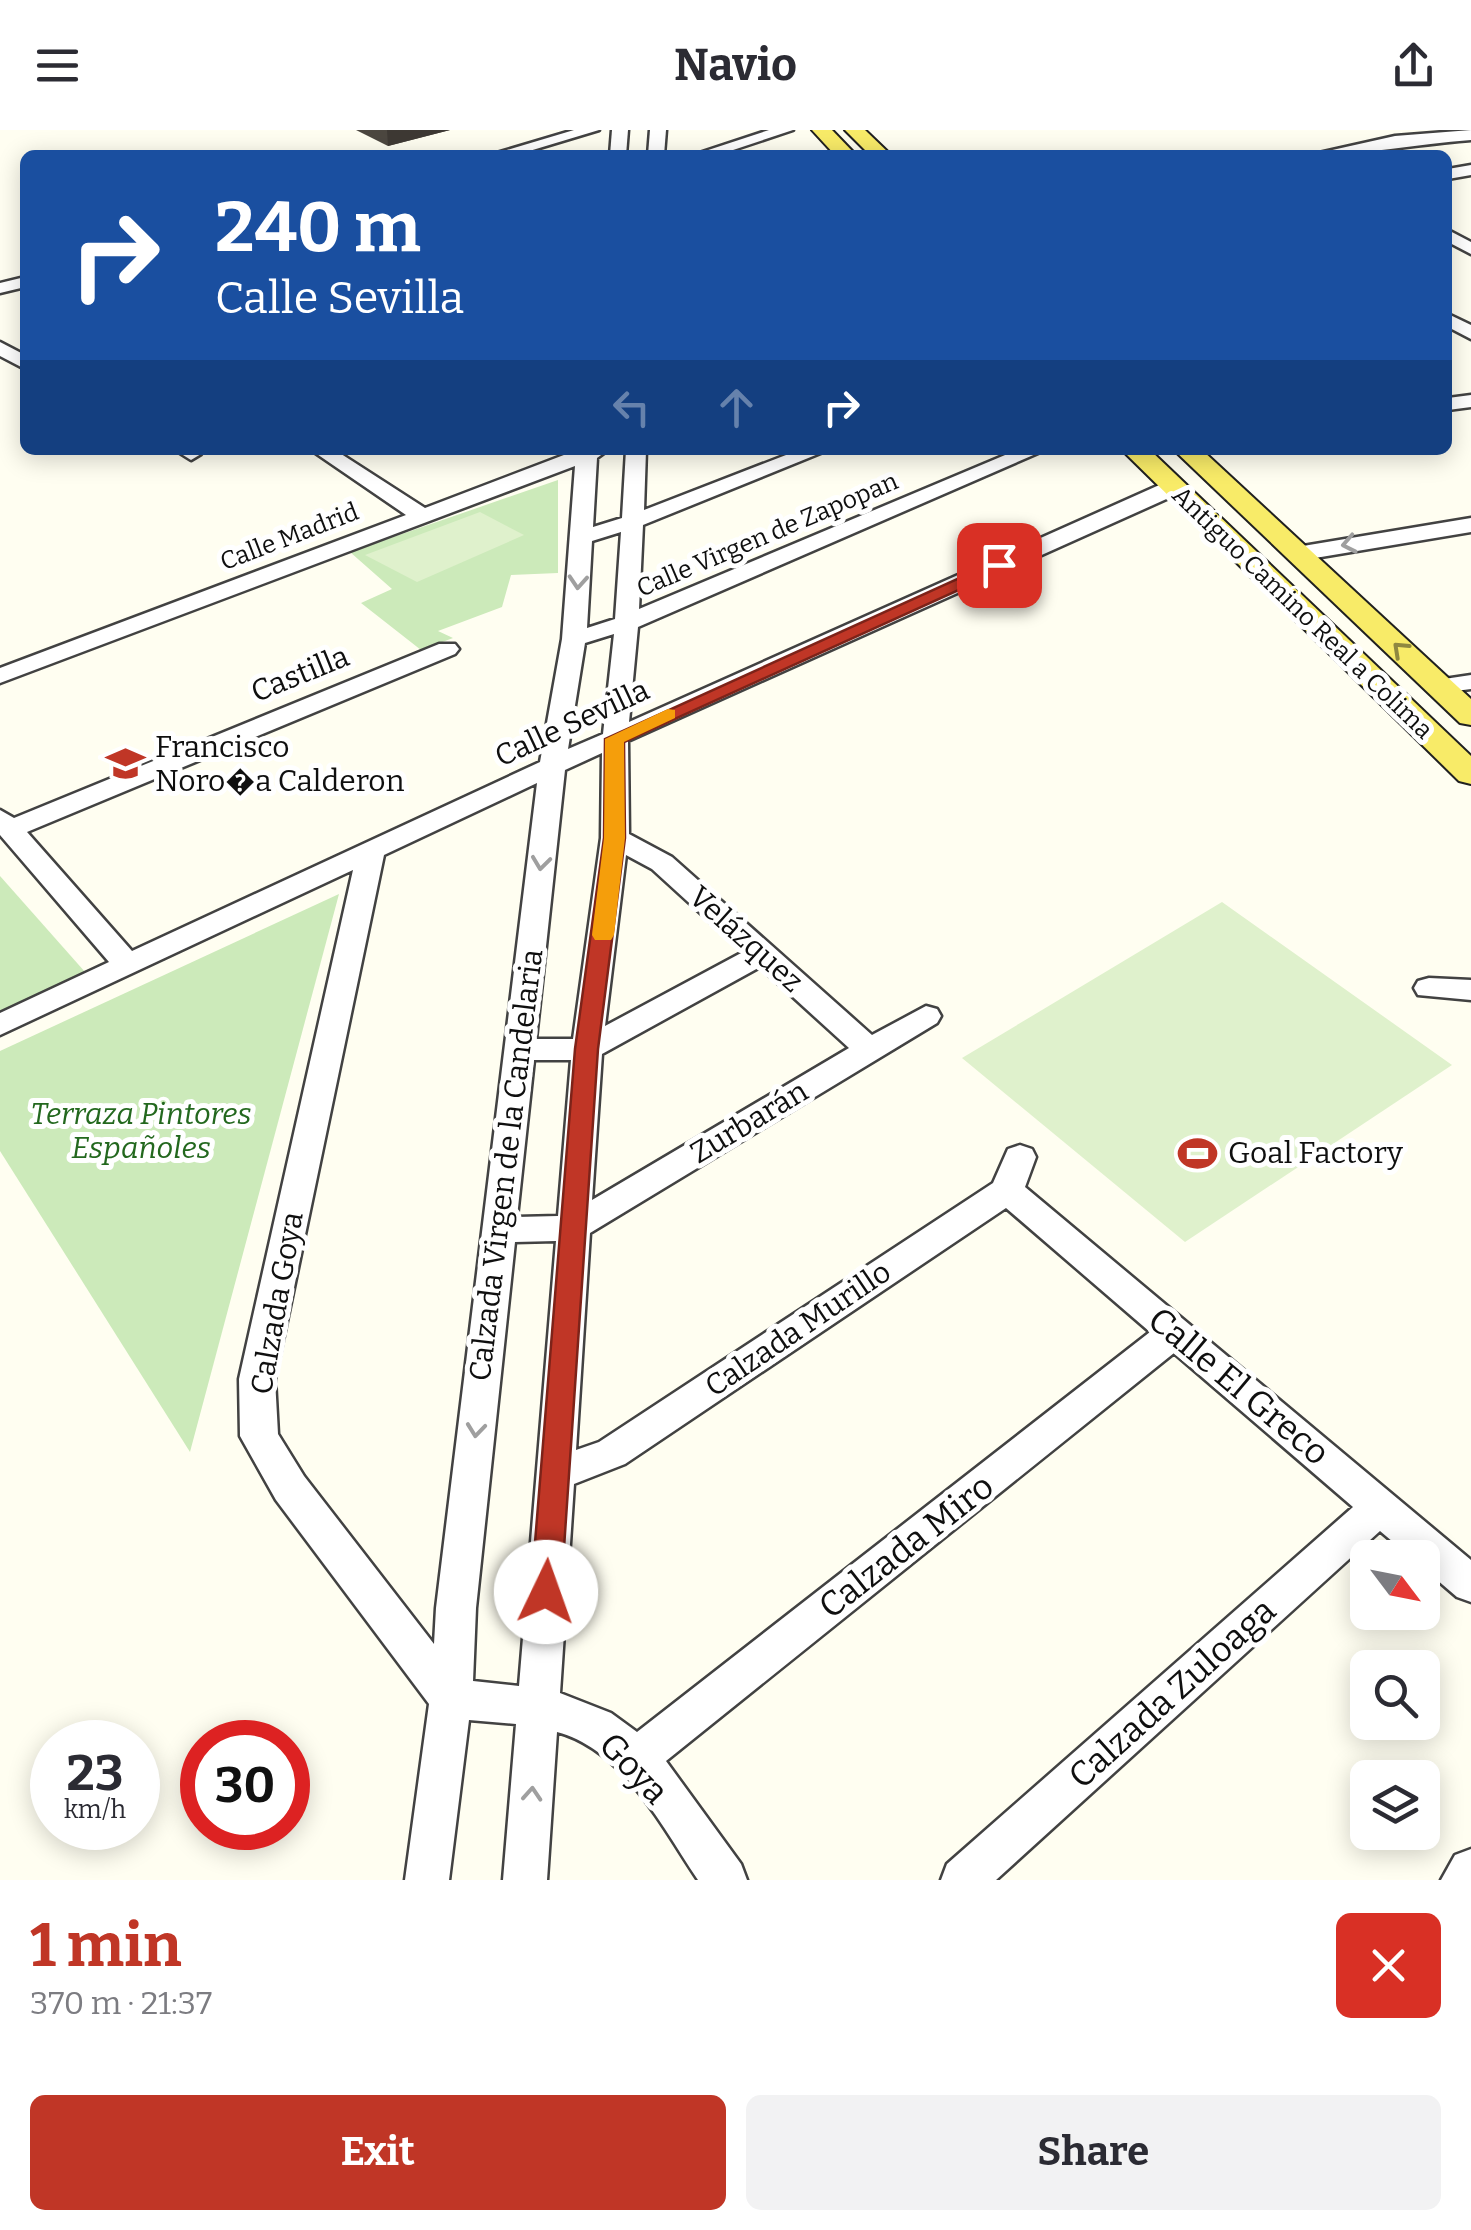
<!DOCTYPE html>
<html lang="en">
<head>
<meta charset="utf-8">
<style>
	body { margin:0; font-family:Bitter,serif; background:#f2f2f3; color:#2b2b33; height:100vh; display:flex; flex-direction:column; font-size:38px; white-space:nowrap }
	* { box-sizing:border-box; margin:0 }
	p { font-size:32px; color:#7c7c81 }
	.icon { flex:none; width:55px; height:55px; fill:none; stroke:currentColor; stroke-width:2; stroke-linecap:round; stroke-linejoin:round }
	.map { position:relative; height:1750px; overflow:hidden }
	.drawer { display:flex; flex-direction:column; background:#fff; flex:1 }
	.drawer>* { flex:none }
	.top-card { position:absolute; left:20px; top:20px; width:1432px; height:305px; border-radius:15px; box-shadow:0 5px 25px #0003; background:#1a4fa0; color:#fff; overflow:hidden }
	.needle { width:65px; rotate:122deg }
	.buttons { position:absolute; left:1350px; top:1410px; display:grid; gap:20px }
	.buttons a { display:grid; place-items:center; width:90px; height:90px; border-radius:15px; background:#fff; box-shadow:0 5px 25px #0003; font-size:50px }
	.speed { position:absolute; left:30px; top:1590px; display:flex; gap:20px; font-size:50px; font-weight:700; text-align:center }
	.speed>* { display:grid; place-content:center; width:130px; height:130px; border-radius:50%; background:#fff; box-shadow:0 5px 25px #0003; line-height:1 }
	.speed small { font-size:25px; font-weight:400 }
	.speed .limit { border:15px solid #d22; background:#fff; color:#111 }
	.pin { position:absolute; display:grid; place-items:center; width:85px; height:85px; color:#fff; margin:-42px; border-radius:20px; box-shadow:0 5px 15px #0006 }
	.me { position:absolute; width:110px; margin:-55px; rotate:3deg; stroke-linejoin:round; filter:drop-shadow(0 0 8px #0008) }
	.turn { display:flex; align-items:center; gap:35px; height:210px; padding:0 30px; font-size:45px }
	.turn .icon { width:130px; height:130px; stroke-width:2.5 }
	.turn b { display:block; font-size:70px; line-height:85px }
	.lanes { display:flex; align-items:center; height:95px; padding:0 30px; background:#0003; justify-content:center; gap:50px; direction:ltr }
	.lanes .off { opacity:.35 }
	.round { display:grid; place-items:center; flex:none; width:105px; height:105px; border-radius:15px; background:#f2f2f3 }
	.headline { display:flex; align-items:center; justify-content:space-between; height:170px; padding:0 30px }
	h1 { font-size:60px; font-weight:700; line-height:75px; color:#c03626 }
	.action { display:flex; gap:20px; margin-top:auto; padding:20px 30px }
	.action a { flex:1; height:115px; border-radius:15px; background:#c03626; color:#fff; font-size:40px; font-weight:700; line-height:115px; text-align:center }
	.action a+a { background:#f2f2f3; color:#2b2b33 }
	header { display:flex; justify-content:space-between; align-items:center; height:130px; padding:0 30px; background:#fff; font-size:45px; font-weight:700 }
	.map>svg:first-child { display:block }
	.green { fill:#cceaba }
	.pitch { fill:#dff1cc }
	.lines { fill:none; stroke-linecap:round; stroke-linejoin:round }
	.minor-casing { stroke:#424242; stroke-width:5 }
	.major-casing { stroke:#202020; stroke-width:4 }
	.minor { fill:#fff; fill-rule:evenodd }
	.major { fill:#f8eb68; fill-rule:evenodd }
	.wall { fill:#4c4740 }
	.shaded-wall { fill:#3e3934 }
	.oneway { stroke:#9f9f9f }
	.oneway2 { stroke:#8f8840 }
	.route { fill:#c03626; stroke:#7d2319; stroke-width:2.5 }
	.slow { fill:#f59e0b }
	.labels { text-anchor:middle; stroke-width:10; stroke-linejoin:round; paint-order:stroke }
	.far-street-label { font-size:25px; fill:#0f0f0f; stroke:#fff }
	.street-label { font-size:30px; fill:#0f0f0f; stroke:#fff }
	.poi-label { font-size:30px; fill:#0f0f0f; stroke:#fff; text-anchor:start }
	.park-label { font-size:30px; font-style:italic; fill:#23681e; stroke:#fff }
	.near-street-label { font-size:35px; fill:#0f0f0f; stroke:#fff }
</style>
</head>
<body>
<header><svg class="icon" aria-label="menu" viewBox="0 0 24 24"><path d="M4 6h16M4 12h16M4 18h16"/></svg>Navio<svg class="icon" aria-label="share" viewBox="0 0 24 24"><path d="M12 15V3M7 8l5-5 5 5M5 13v7h14v-7"/></svg></header>
<div class="map">
<svg width="1471" height="1750" viewBox="0 0 1471 1750">
	<rect width="100%" height="100%" fill="#fffef1"/>
	<g class="green">
		<path d="M558 350V443L511 445 502 477 438 501 453 508 421 520 361 473 392 459 350 422Z"/>
		<path d="M0 746 93 851 0 894Z"/>
		<path d="M339 764 190 1322 0 1021V921Z"/>
	</g>
	<g class="pitch">
		<path d="M480 382 524 405 417 452 365 425Z"/>
		<path d="M1222 772 1452 935 1185 1112 962 928Z"/>
	</g>
	<g class="lines">
		<defs>
			<g id="minor">
				<path d="M574 0H599L516 25H490Z"/>
				<path d="M612 0H628L626 25H610Z"/>
				<path d="M650 0H666L664 25H648Z"/>
				<path d="M769 0H793L718 25H693Z"/>
				<path d="M1471 0V10C1417 14 1364 25 1310 25L1395 6Z"/>
				<path d="M1471 35V45L1448 49V39Z"/>
				<path d="M1448 100 1471 112V124L1448 112Z"/>
				<path d="M25 147V157L0 163V153Z"/>
				<path d="M1448 184 1471 195V209L1448 197Z"/>
				<path d="M0 212 25 225V239L0 226Z"/>
				<path d="M1471 265V277L1448 280V268Z"/>
				<path d="M175 320H199L201 324 191 330Z"/>
				<path d="M311 320H335L425 378 577 320H608L597 328 593 397 622 388 626 320H646L644 380 799 320H828L643 395 639 479 1017 320H1045L638 497 629 592 1166 352H1182L1185 357 1182 362 628 611 629 704 672 727 872 905 926 876 937 879 941 886 937 893 590 1103 576 1320 599 1312 993 1053 1008 1019 1020 1015 1032 1019 1036 1027 1025 1057 1471 1430V1472L1457 1467 1422 1437V1428H1412L1380 1401 996 1750H941L947 1734 1353 1377 1174 1223 666 1631 741 1734 747 1750H698C662 1697 624 1620 557 1602L547 1750H503L516 1594 469 1590 449 1750H405L429 1574 276 1370 240 1306 239 1249 353 740 0 905V883L109 832 0 705V680L14 688 439 514H455L459 519 455 524 27 702 132 821 540 632 562 509 575 336 0 553V538L406 385ZM621 402 615 489 587 498 592 411ZM614 504 603 604 568 619 585 513ZM602 623 601 708 573 909H536L565 640ZM537 653 436 1478 434 1514 304 1346 278 1304 275 1249 384 725ZM626 725 652 739 743 822 605 896ZM760 837 849 918 592 1070 602 924ZM534 930H571L558 1086 517 1087ZM1006 1078 1150 1202 637 1602 611 1583 560 1563 574 1354 625 1334ZM556 1111 519 1556 473 1551 476 1478 515 1112Z"/>
				<path d="M1471 388V402L1297 431 1286 424 1297 417Z"/>
				<path d="M1471 545V559L1440 563 1428 556 1431 551Z"/>
				<path d="M1429 848 1471 850V870L1418 865 1414 858 1418 851Z"/>
				<path d="M1471 1719V1750H1441L1455 1725Z"/>
			</g>
			<g id="major">
				<path d="M812 0H832L856 25H835Z"/>
				<path d="M845 0H865L891 25H870Z"/>
				<path d="M1122 320H1150L1471 626V654L1459 651Z"/>
				<path d="M1174 320H1202L1471 569V595L1460 593Z"/>
			</g>
		</defs>
		<use href="#minor" class="minor-casing"/>
		<use href="#major" class="major-casing"/>
		<use href="#minor" class="minor"/>
		<use href="#major" class="major"/>
	</g>
	<path class="wall" d="M356 0H450L388 16Z"/>
	<path class="shaded-wall" d="M387 0H450L388 16Z"/>
	<defs><path id="oneway-chevron" d="M-2-3.5L2.5 0L-2 3.5" fill="none" stroke-width="1.6" stroke-linecap="round" stroke-linejoin="round" transform="scale(2.5)"/></defs>
	<g class="oneway">
		<use href="#oneway-chevron" transform="translate(1349 414) rotate(169)"/>
		<use href="#oneway-chevron" transform="translate(578 452) rotate(94)"/>
		<use href="#oneway-chevron" transform="translate(541 733) rotate(97)"/>
		<use href="#oneway-chevron" transform="translate(476 1300) rotate(96)"/>
		<use href="#oneway-chevron" transform="translate(532 1664) rotate(-86)"/>
	</g>
	<use class="oneway2" href="#oneway-chevron" transform="translate(1400 519) rotate(-137)"/>
	<path class="route" d="M999 430 1005 432V439L624 612 625 708 598 919 561 1462 556 1471 546 1475 535 1471 531 1462 575 919 604 708 605 609Z"/>
	<path class="slow" d="M668 579 675 580V588L624 612 625 708 614 805 611 810H595L592 805 604 708 605 609Z"/>
	<defs>
		<symbol id="school-bare" viewBox="-9 -9 18 18"><path d="M0-5L7-2L0 1L-7-2ZM-4 1L0 2.5L4 1V4Q0 6-4 4Z" fill="#c03626" stroke="#fff" stroke-width="2.5" paint-order="stroke"/></symbol>
		<symbol id="stadium-bare" viewBox="-9 -9 18 18"><path d="M0-5a6.5 5 0 1 0 0 10a6.5 5 0 1 0 0-10ZM-3.5-1.8h7v3.6h-7Z" fill="#c03626" stroke="#fff" stroke-width="2.5" paint-order="stroke"/></symbol>
	</defs>
	<g fill-rule="evenodd">
		<use href="#school-bare" x="98" y="606" width="55" height="55"/>
		<use href="#stadium-bare" x="1170" y="996" width="55" height="55"/>
	</g>
	<g class="labels">
		<g class="far-street-label">
			<text transform="translate(767 404) rotate(-23)" y="9">Calle Virgen de Zapopan</text>
			<text transform="translate(289 406) rotate(-21)" y="9">Calle Madrid</text>
			<text transform="translate(1303 482) rotate(44)" y="9">Antiguo Camino Real a Colima</text>
		</g>
		<g class="street-label">
			<text transform="translate(300 544) rotate(-22)" y="10">Castilla</text>
			<text transform="translate(572 593) rotate(-25)" y="10">Calle Sevilla</text>
			<text transform="translate(746 809) rotate(42)" y="10">Velázquez</text>
			<text transform="translate(749 992) rotate(-31)" y="10">Zurbarán</text>
			<text transform="translate(506 1035) rotate(-83)" y="10">Calzada Virgen de la Candelaria</text>
			<text transform="translate(277 1173) rotate(-80)" y="10">Calzada Goya</text>
			<text transform="translate(798 1199) rotate(-34)" y="10">Calzada Murillo</text>
		</g>
		<g class="poi-label">
			<text x="155" y="627">Francisco<tspan x="155" dy="34">Noro�a Calderon</tspan></text>
			<text x="1228" y="1033">Goal Factory</text>
		</g>
		<g class="park-label">
			<text x="141" y="994">Terraza Pintores<tspan x="141" dy="34">Españoles</tspan></text>
		</g>
		<g class="near-street-label">
			<text transform="translate(1239 1256) rotate(40)" y="12">Calle El Greco</text>
			<text transform="translate(906 1416) rotate(-38)" y="12">Calzada Miro</text>
			<text transform="translate(1172 1563) rotate(-42)" y="12">Calzada Zuloaga</text>
			<text transform="translate(634 1638) rotate(47)" y="12">Goya</text>
		</g>
	</g>
</svg>
<div class="buttons">
<a><svg class="needle" viewBox="-14 -14 28 28"><path d="M0-13l5 13h-10z" fill="#e53935"/><path d="M0 13l5-13h-10z" fill="#7c7c81"/></svg></a>
<a><svg class="icon" aria-label="search" viewBox="0 0 24 24"><circle cx="10" cy="10" r="6"/><path d="M15 15l6 6"/></svg></a>
<a><svg class="icon" aria-label="layers" viewBox="0 0 24 24"><path d="M12 4l9 5-9 5-9-5zM3 14l9 5 9-5"/></svg></a>
</div>
<div class="speed"><div>23<small>km/h</small></div><div class="limit">30</div></div>
<div class="pin" style="left:999px;top:435px;background:#d93025"><svg class="icon" aria-label="arrive" viewBox="0 0 24 24"><path d="M6 21V4h12l-3 4 3 4H6"/></svg></div>
<svg class="me" style="left:546px;top:1462px" viewBox="-20 -20 40 40"><circle r="19" fill="#fff"/><path d="M0-13L10 11 0 6-10 11z" fill="#c03626"/></svg>
<div class="top-card">
<div class="turn"><svg class="icon" aria-label="right" viewBox="0 0 24 24"><path d="M7 20v-9h11M14 6l5 5-5 5"/></svg><div><b>240 m</b>Calle Sevilla</div></div>
<div class="lanes"><svg class="icon off" aria-label="left" viewBox="0 0 24 24"><path d="M17 20v-9H6M10 6l-5 5 5 5"/></svg><svg class="icon off" aria-label="ahead" viewBox="0 0 24 24"><path d="M12 20V5M6 11l6-6 6 6"/></svg><svg class="icon" aria-label="right" viewBox="0 0 24 24"><path d="M7 20v-9h11M14 6l5 5-5 5"/></svg></div>
</div>
</div>
<section class="drawer">
<div class="headline"><div><h1>1 min</h1><p>370 m · 21:37</p></div><a class="round" style="background:#d93025;color:#fff"><svg class="icon" aria-label="close" viewBox="0 0 24 24"><path d="M6 6l12 12M18 6L6 18"/></svg></a></div>
<div class="action"><a>Exit</a><a>Share</a></div>
</section>
</body>
</html>
